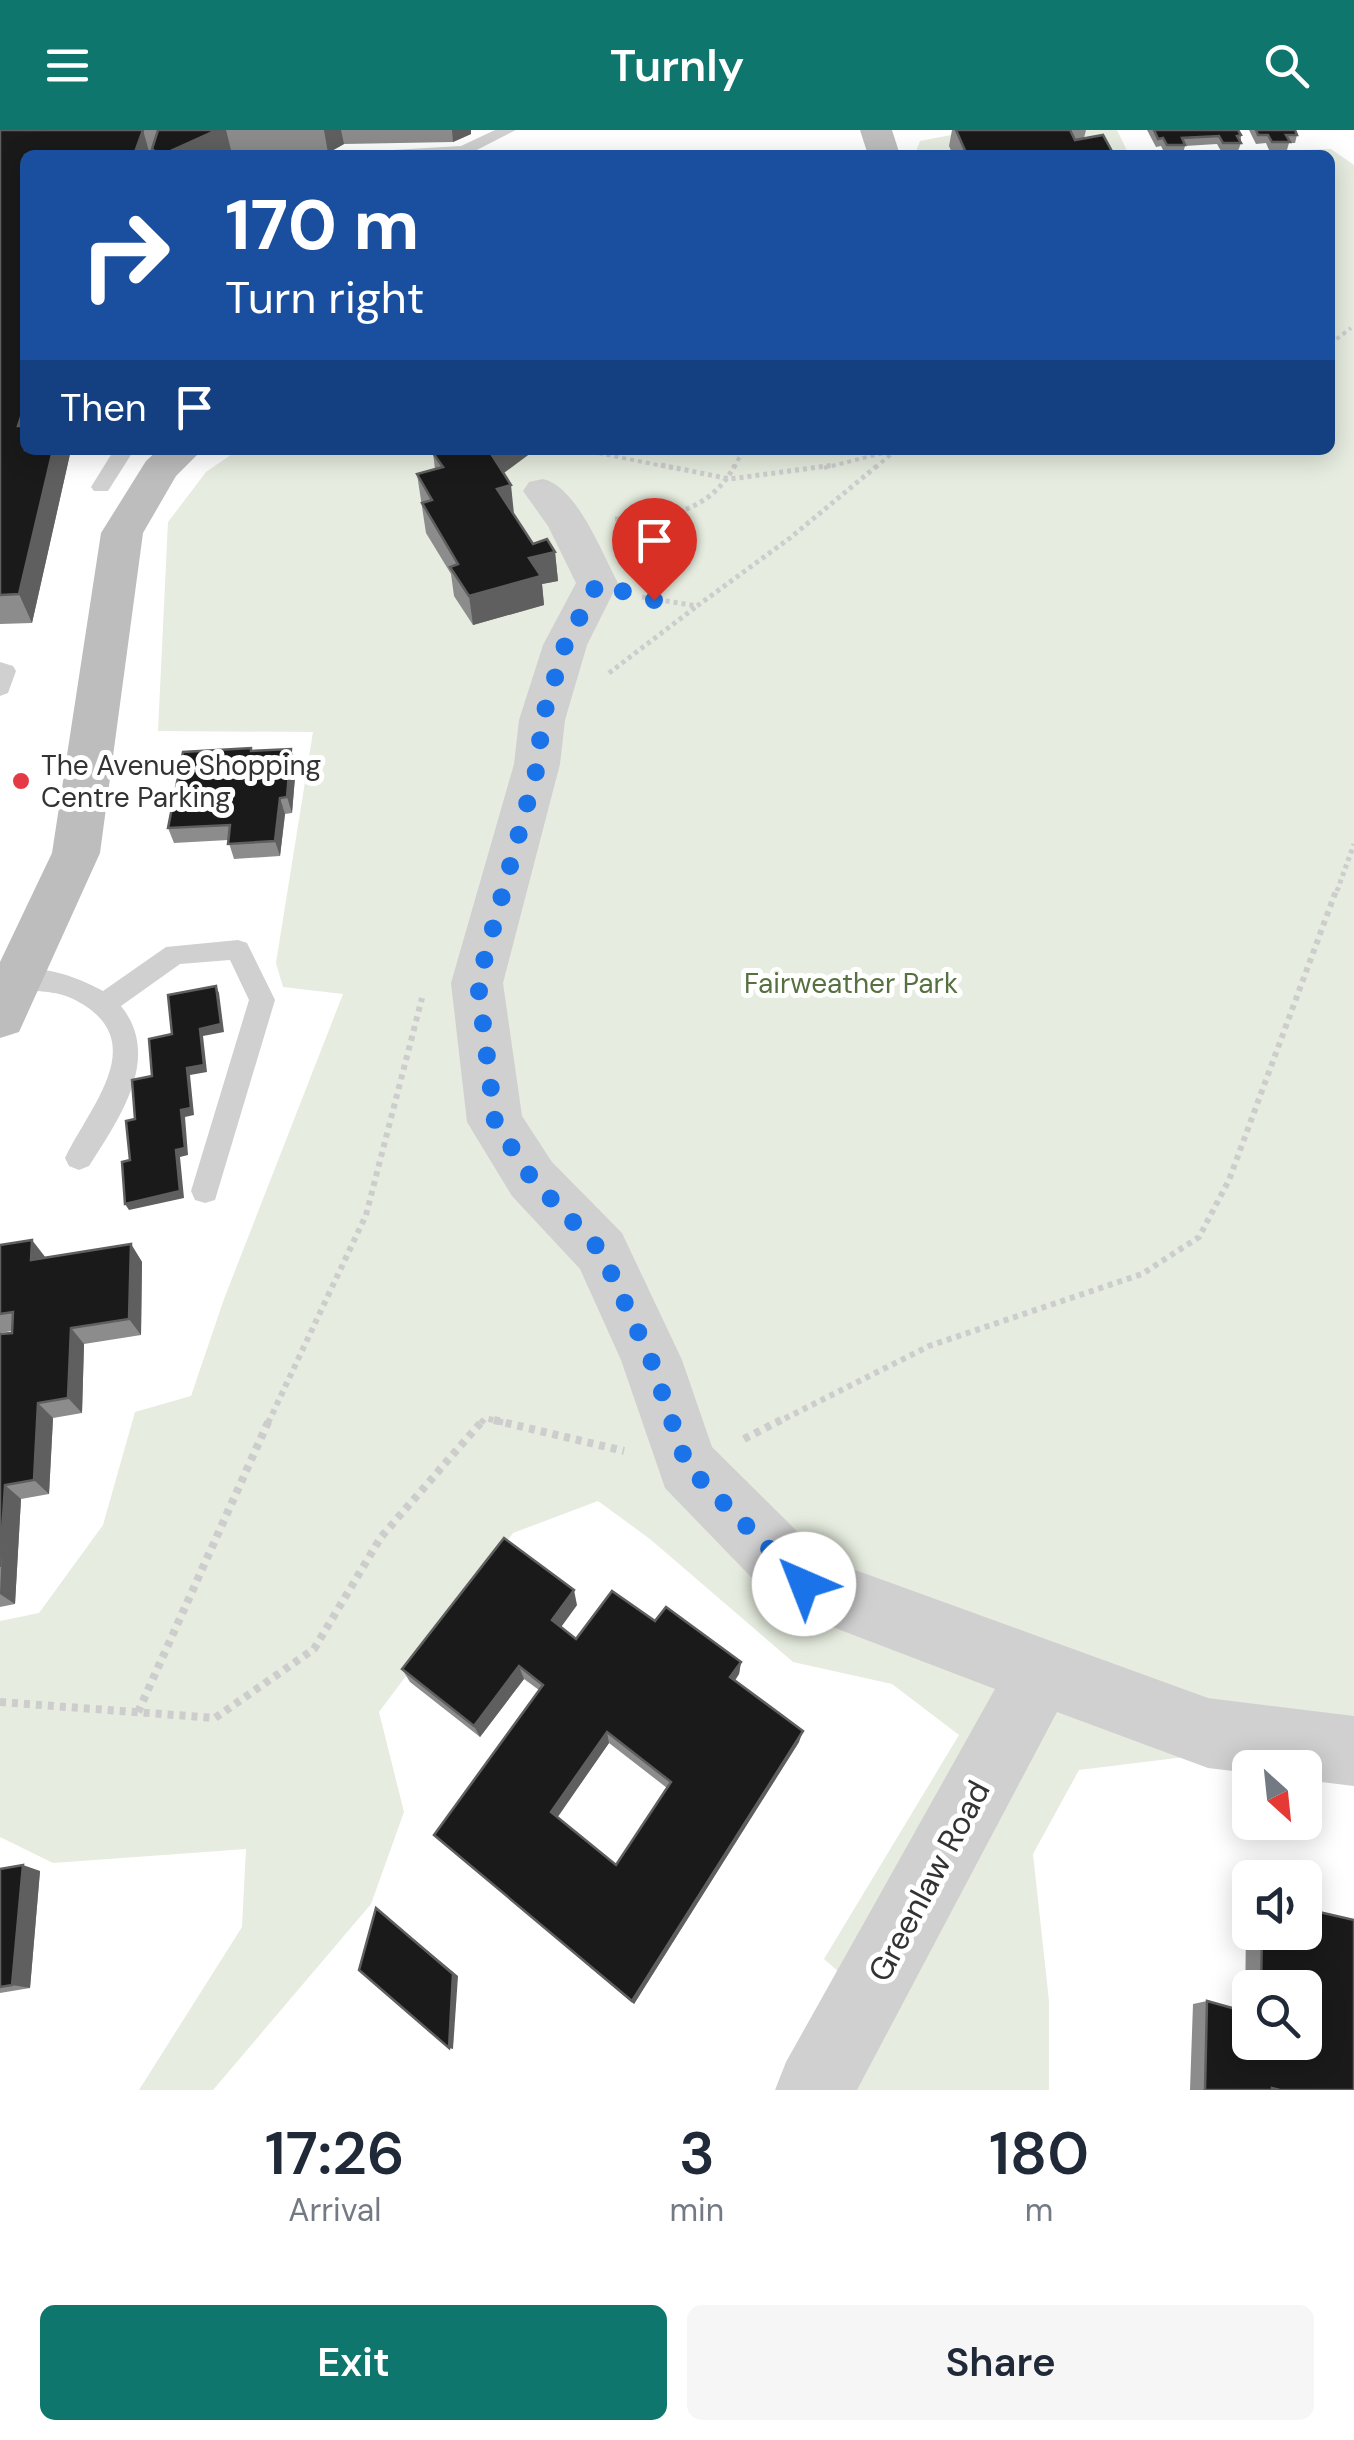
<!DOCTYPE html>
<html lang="en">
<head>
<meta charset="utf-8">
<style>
	body { margin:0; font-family:"DM Sans",sans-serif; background:#f6f6f7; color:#1f2937; height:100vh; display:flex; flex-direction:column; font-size:38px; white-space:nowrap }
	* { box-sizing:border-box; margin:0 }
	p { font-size:32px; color:#747a83 }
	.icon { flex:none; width:55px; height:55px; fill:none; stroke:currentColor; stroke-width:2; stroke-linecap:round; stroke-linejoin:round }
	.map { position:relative; height:1960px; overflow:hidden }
	.side { display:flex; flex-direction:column; background:#fff; flex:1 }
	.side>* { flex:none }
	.banner { position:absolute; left:20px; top:20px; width:1315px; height:305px; border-radius:15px; box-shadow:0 5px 25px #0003; background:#1a4fa0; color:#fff; overflow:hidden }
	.needle { width:65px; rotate:153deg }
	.buttons { position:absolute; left:1232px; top:1620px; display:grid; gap:20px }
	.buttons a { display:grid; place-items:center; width:90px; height:90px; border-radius:15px; background:#fff; box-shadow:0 5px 25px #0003; font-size:50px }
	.pin { position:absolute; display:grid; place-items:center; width:85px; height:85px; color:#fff; margin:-102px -42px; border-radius:50% 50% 50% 0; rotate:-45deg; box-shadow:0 0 10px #0007 }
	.pin .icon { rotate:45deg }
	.me { position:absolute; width:110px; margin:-55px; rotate:316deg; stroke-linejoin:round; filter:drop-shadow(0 0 8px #0008) }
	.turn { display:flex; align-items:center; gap:35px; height:210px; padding:0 40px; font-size:45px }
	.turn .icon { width:130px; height:130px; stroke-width:2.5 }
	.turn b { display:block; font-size:70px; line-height:85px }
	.then { display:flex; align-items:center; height:95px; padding:0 40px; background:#0003; gap:20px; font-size:38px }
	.eta { display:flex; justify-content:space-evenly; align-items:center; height:170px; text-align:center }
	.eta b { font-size:60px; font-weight:600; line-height:70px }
	.primary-button { display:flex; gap:20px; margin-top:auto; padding:20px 40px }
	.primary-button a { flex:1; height:115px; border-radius:15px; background:#0f766e; color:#fff; font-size:40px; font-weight:600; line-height:115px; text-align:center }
	.primary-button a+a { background:#f6f6f7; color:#1f2937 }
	header { display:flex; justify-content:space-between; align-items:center; height:130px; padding:0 40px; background:#0f766e; color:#fff; font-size:45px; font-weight:600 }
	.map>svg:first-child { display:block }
	.green { fill:#e6ecdf }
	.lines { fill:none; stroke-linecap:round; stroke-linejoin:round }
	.path-far3 { stroke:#cdcdcd; stroke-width:4; stroke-dasharray:4 4; stroke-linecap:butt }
	.path-far2 { stroke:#cdcdcd; stroke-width:5; stroke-dasharray:4 4; stroke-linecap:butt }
	.path-far1 { stroke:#cdcdcd; stroke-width:6; stroke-dasharray:5 5; stroke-linecap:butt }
	.path { stroke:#cdcdcd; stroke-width:8; stroke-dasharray:6 6; stroke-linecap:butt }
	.lane { fill:#d0d0d0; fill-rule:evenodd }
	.street { fill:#d0d0d0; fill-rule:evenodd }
	.secondary { fill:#bdbdbd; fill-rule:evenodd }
	.wall { fill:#8c8c8c; fill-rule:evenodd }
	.shaded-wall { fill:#5f5f5f }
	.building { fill:#1a1a1a; stroke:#5f5f5f; stroke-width:2.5; fill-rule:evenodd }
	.route { stroke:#1a73e8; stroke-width:18; stroke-dasharray:0 32.4 }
	.poi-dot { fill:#e63946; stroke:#fff; stroke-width:4 }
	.labels { text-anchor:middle; stroke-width:10; stroke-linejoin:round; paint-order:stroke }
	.poi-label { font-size:28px; fill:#333; stroke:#fff; text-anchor:start }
	.park-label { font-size:28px; fill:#56703f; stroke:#fff }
	.near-street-label { font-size:32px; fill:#333; stroke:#fff }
</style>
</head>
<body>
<header><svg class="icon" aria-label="menu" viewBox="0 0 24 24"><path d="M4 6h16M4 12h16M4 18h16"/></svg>Turnly<svg class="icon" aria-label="search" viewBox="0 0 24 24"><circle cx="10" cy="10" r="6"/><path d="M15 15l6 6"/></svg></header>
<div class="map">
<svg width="1354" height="1960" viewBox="0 0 1354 1960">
	<rect width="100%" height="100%" fill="#fff"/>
	<g class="green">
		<path d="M1035 0H1117L1129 25 915 24 920 11 951 5Z"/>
		<path d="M1331 19 1354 35V1606L1079 1640 1033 1724 1049 1871V1960H842L887 1884 824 1829 959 1605 892 1554 793 1532 650 1409 598 1371 513 1403 379 1582 404 1682 371 1774 213 1960H139L242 1797 246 1719 53 1733 0 1707V1491L39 1483 103 1395 135 1282 191 1266 224 1169 343 864 283 857 276 833 313 602 158 601 168 392 206 342 238 320H1330V25H1294L1300 20Z"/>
	</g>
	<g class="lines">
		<g class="path-far3">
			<path d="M1330 214 1351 198"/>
			<path d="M583 320 673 338"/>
			<path d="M734 338 742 322 783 320"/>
			<path d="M824 338 887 322"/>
			<path d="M875 338 896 320"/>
		</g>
		<g class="path-far2">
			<path d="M661 335 730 349 834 335"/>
			<path d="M615 389C664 390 710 382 735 335"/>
			<path d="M642 467 697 476 790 408 878 335"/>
			<path d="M609 543 697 476"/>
			<path d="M1337 761 1354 714"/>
		</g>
		<g class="path-far1">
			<path d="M268 1293 366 1085 422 868"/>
			<path d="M481 1293 485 1288 505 1293"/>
			<path d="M776 1293 929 1216 1142 1144 1199 1107 1229 1050 1337 758"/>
		</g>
		<g class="path">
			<path d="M494 1290 624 1321"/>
			<path d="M744 1309 781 1290"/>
			<path d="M0 1572 215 1588 314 1519 381 1407 483 1290"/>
			<path d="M138 1582 269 1290"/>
		</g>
		<g class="lane">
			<path d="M495 0H516L467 25H384L392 20 461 16Z"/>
			<path d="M114 320H134L108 361H94L91 357Z"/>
			<path d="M0 532 13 536 16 541 8 563 0 566Z"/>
			<path d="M238 810 247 813 275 870 215 1070 205 1073 195 1070 191 1061 249 870 230 830 180 834 121 876C163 928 118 990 89 1036L79 1040 69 1036 65 1028C91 974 155 908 71 868 52 859 29 863 9 856L5 849 9 842C37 832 78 847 103 861L166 817Z"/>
		</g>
		<path class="street" d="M543 349C577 357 602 423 618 453L587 515 565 590 560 634 503 853 522 986 552 1032 622 1103 682 1230 712 1317 825 1429 1208 1568 1354 1586V1656L1305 1650V1638H1250V1643L1208 1638 1057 1582 857 1960H775L786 1932 995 1559 780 1477 665 1358 621 1230 580 1139 512 1066 467 992 451 853 514 634 519 590 543 515 576 453 548 396 523 361 529 352Z"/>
		<g class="secondary">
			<path d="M860 0H892L900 25H868Z"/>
			<path d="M158 320H202L176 346 143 403 100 723 19 902 0 908V832L52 723 101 403 146 331Z"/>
		</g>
	</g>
	<g class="wall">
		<path d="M0 0H471V4L453 12 344 14 328 23 230 25H25V320L70 324 32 493 0 494Z"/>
		<path d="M952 0H1086L1084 8 1114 25H953L949 16Z"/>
		<path d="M1147 0H1238L1241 5V13L1238 21H1221L1217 14 1185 16 1183 23 1165 24 1161 16 1156 17Z"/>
		<path d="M1249 0H1295L1297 5 1295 13H1289L1287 20H1269L1266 13 1256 14Z"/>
		<path d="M433 323 504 343 513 384 533 414 555 422 558 451 542 454 544 475 473 495 454 466 451 444 426 403 417 344 435 339Z"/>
		<path d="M252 621 296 635 292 683 285 684 280 726 234 729 228 710 174 713 168 698Z"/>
		<path d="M131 1114 142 1132 141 1205 84 1214 82 1283 53 1288 49 1364 21 1369 15 1474 0 1477V1204L12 1203V1201L0 1203V1115L46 1128Z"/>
		<path d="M577 1475 561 1497 576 1509 655 1491 741 1532 739 1544 735 1551 799 1612 634 1874 434 1705 539 1560 524 1549 480 1607 410 1552 402 1539ZM609 1613 667 1658 616 1735 557 1687Z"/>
		<path d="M0 1739 40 1741 30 1858 0 1863Z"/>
		<path d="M1319 1782 1354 1960H1190L1193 1874 1207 1871 1245 1882 1246 1795 1250 1794V1802H1305V1785ZM1250 1858H1305L1250 1912Z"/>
	</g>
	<g class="shaded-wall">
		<path d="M143 0 150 25H134Z"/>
		<path d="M217 0H226L232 24 162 25Z"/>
		<path d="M324 0H341L344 14 328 23Z"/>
		<path d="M452 0H471V4L453 12Z"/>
		<path d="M25 275V313L18 296Z"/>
		<path d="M53 320H68L70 324 32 493 19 464Z"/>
		<path d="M492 320H535L493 351 490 322Z"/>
		<path d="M511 355 514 384 500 388 497 359Z"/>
		<path d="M555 422 558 451 542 454 544 475 473 495 469 466 529 428Z"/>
		<path d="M291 619 296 635 292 683 287 667Z"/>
		<path d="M280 668 285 684 280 726 275 711Z"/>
		<path d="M216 856 219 863 224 902 203 906 207 942 190 945 194 985 185 987 188 1025 180 1027 184 1068 129 1080 125 1074 176 1020 187 938Z"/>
		<path d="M32 1110 46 1128 31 1130Z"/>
		<path d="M131 1114 142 1132 141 1205 129 1189Z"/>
		<path d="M71 1198 84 1214 82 1283 68 1268Z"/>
		<path d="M38 1273 53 1288 49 1364 34 1350Z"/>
		<path d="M5 1355 21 1369 15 1474 0 1464Z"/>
		<path d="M574 1460 577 1475 556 1504 552 1490Z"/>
		<path d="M741 1532 739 1544 728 1559 730 1547Z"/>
		<path d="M519 1536 524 1549 480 1607 474 1596Z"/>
		<path d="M803 1601 799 1612 634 1874 632 1871Z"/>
		<path d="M607 1602 609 1613 555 1691 551 1682Z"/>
		<path d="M23 1735 40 1741 30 1858 12 1855Z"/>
		<path d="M376 1778 458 1846 453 1919 449 1918Z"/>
	</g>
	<g class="building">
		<path d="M0 0H143L134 25H25V275L18 296H25V320H53L19 464 0 465Z"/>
		<path d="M158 0H217L162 25H159L152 19Z"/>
		<path d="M956 0H1070L1075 10 1103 5 1114 25H967Z"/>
		<path d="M1154 0H1238L1241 5 1237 6 1241 13H1223L1219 6 1182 8 1185 15H1167L1163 8 1158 9Z"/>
		<path d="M1256 0H1295L1297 5H1286L1290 12H1272L1268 5H1258Z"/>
		<path d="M437 320H492L490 322 511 355 497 359 533 414 547 409 555 422 529 428 541 446 469 466 450 437 458 434 422 373 432 370 417 344 443 337 433 323Z"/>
		<path d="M251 618V621L291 619 287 667 280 668 275 711 228 714 230 695 168 698 183 622Z"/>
		<path d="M216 856 221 894 200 899 204 935 187 938 191 978 181 980 185 1018 176 1020 180 1061 125 1074 122 1032 130 1030 126 991 135 989 132 950 152 946 149 909 172 904 168 865Z"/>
		<path d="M32 1110 31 1130 131 1114 129 1189 71 1198 68 1268 38 1273 34 1350 5 1355 0 1437V1204L12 1203 13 1182 0 1184V1115Z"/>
		<path d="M504 1408 574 1460 552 1490 576 1509 612 1461 655 1491 666 1477 741 1532 730 1547 803 1601 632 1871 434 1705 543 1555 519 1536 474 1596 402 1539ZM607 1602 671 1652 616 1735 551 1682Z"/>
		<path d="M23 1735 12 1855 0 1857V1739Z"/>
		<path d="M376 1778 453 1844 449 1918 359 1840Z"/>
		<path d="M1319 1782 1354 1790V1960H1280L1272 1958V1960H1205L1207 1871 1250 1883V1912H1305V1858H1261L1262 1802 1305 1801 1319 1805Z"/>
	</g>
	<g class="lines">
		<path class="route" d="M654 470 597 454 565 515 542 590 538 634 478 853 495 992 532 1049 601 1121 651 1230 687 1336 804 1454"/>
	</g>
	<circle class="poi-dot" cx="21" cy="651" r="10"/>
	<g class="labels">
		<g class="poi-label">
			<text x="41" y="645">The Avenue Shopping<tspan x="41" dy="32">Centre Parking</tspan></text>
		</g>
		<g class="park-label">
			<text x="851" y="863">Fairweather Park</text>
		</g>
		<g class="near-street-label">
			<text transform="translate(929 1751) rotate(-62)" y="11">Greenlaw Road</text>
		</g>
	</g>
</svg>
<div class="buttons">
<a><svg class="needle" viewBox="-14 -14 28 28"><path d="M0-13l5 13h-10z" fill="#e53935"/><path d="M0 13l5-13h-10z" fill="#747a83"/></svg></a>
<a><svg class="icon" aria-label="sound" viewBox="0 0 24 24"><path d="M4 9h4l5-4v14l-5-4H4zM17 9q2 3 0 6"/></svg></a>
<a><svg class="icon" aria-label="search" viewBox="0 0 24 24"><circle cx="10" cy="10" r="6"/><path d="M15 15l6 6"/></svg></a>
</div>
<div class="pin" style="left:654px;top:470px;background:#d93025"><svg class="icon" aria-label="arrive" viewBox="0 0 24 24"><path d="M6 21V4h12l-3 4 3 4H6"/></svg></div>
<svg class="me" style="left:804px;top:1454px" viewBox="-20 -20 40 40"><circle r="19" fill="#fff"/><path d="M0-13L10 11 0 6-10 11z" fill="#1a73e8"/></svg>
<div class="banner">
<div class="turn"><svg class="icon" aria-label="right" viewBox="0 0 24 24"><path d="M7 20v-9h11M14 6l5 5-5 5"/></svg><div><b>170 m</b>Turn right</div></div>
<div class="then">Then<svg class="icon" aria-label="arrive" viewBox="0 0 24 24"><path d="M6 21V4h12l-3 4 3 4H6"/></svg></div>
</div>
</div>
<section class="side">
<div class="eta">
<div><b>17:26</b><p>Arrival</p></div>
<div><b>3</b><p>min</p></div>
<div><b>180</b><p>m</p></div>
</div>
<div class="primary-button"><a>Exit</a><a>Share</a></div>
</section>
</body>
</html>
